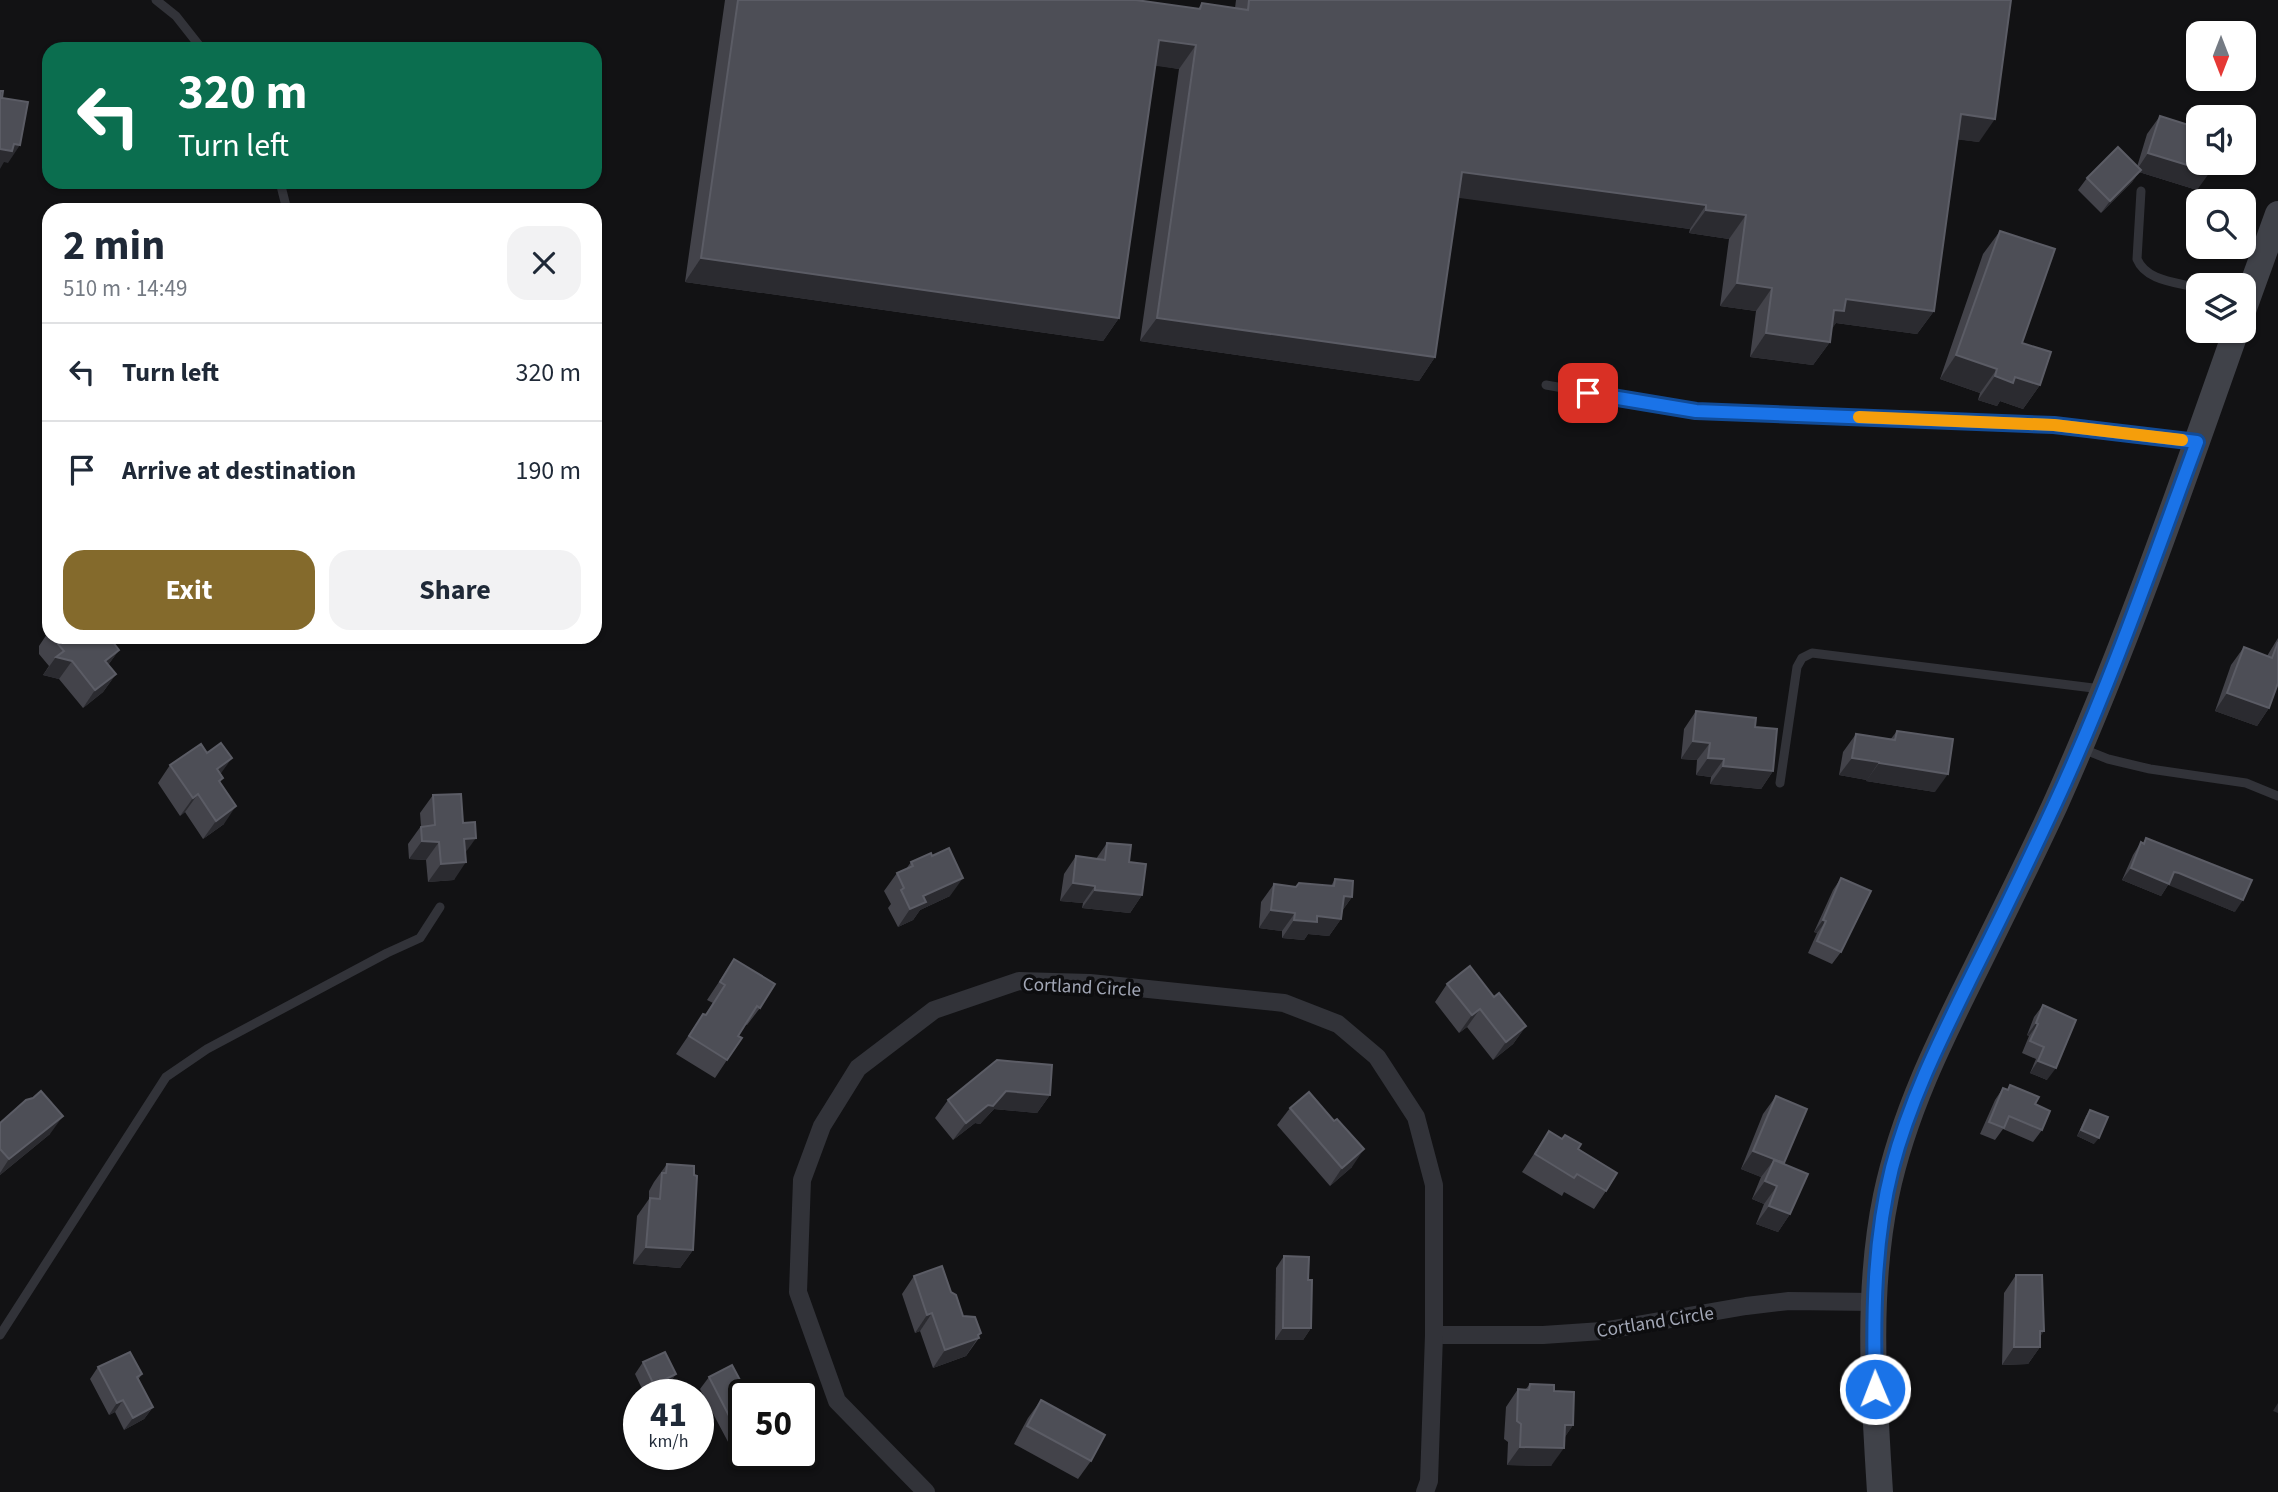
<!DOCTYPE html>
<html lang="en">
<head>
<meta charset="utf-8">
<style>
	body { margin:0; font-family:"Source Sans 3",sans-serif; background:#f2f2f3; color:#1f2937; height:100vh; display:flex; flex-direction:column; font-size:26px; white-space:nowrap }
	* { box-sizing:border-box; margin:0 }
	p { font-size:23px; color:#747a83 }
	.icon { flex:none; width:38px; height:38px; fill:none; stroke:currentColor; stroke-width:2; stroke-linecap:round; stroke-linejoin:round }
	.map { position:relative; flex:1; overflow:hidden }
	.details { position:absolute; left:42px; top:203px; width:560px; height:441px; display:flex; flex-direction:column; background:#fff; border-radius:21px; box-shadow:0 2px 5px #0004 }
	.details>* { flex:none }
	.hud { position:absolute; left:42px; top:42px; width:560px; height:147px; border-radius:21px; box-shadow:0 2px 5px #0004; background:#0b6e4f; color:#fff; overflow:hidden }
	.needle { width:46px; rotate:180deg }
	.fabs { position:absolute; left:2186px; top:21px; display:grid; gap:14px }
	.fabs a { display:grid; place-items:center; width:70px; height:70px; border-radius:14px; background:#fff; box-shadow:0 2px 5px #0004; font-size:35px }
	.speed { position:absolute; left:623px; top:1379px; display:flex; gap:14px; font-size:35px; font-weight:700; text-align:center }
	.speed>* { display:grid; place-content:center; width:91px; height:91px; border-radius:50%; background:#fff; box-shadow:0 2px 5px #0004; line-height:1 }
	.speed small { font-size:18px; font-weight:400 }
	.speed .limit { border:4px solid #111; border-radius:10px; background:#fff; color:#111 }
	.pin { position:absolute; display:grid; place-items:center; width:60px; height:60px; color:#fff; margin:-30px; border-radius:14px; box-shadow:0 4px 10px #0006 }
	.me { position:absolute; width:77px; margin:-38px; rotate:359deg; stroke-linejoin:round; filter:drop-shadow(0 0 5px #0008) }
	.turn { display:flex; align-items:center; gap:24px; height:147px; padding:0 21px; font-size:32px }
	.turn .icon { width:91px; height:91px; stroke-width:2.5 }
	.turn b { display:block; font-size:49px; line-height:60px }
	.round { display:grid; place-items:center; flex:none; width:74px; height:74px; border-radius:21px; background:#f2f2f3 }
	.headline { display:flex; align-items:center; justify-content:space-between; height:119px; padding:0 21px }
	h1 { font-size:42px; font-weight:700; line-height:52px }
	.primary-button { display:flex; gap:14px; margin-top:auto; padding:14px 21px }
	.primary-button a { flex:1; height:80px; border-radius:21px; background:#846a2c; color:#fff; font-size:28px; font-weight:700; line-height:80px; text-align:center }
	.primary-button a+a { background:#f2f2f3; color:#1f2937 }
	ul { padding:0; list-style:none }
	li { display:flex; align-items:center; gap:21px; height:98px; padding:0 21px; border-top:2px solid #e0e1e3 }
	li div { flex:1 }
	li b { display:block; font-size:26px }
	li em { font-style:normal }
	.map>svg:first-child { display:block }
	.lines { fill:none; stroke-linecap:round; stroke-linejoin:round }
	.lane { stroke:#323339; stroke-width:9 }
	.street { stroke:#323339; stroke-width:18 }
	.secondary { stroke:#404249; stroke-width:26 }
	.wall { fill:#43434a }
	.shaded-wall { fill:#2b2b30 }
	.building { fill:#4d4e56; stroke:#5b5c65; stroke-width:2 }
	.route-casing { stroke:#114b97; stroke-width:18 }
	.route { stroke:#1a73e8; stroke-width:12 }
	.slow { stroke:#f59e0b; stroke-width:12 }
	.labels { text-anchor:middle; stroke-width:7; stroke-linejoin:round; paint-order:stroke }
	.street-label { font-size:19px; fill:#a2a7b6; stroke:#0d0d0f }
</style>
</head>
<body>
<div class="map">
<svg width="2278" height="1492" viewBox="0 0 2278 1492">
	<rect width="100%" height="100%" fill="#121214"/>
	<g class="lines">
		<g class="lane">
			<path d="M156 0 176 16 202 49"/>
			<path d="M280 182 287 210"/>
			<path d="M2141 191 2137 259C2146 281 2176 282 2198 288"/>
			<path d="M1546 385 1696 411 2054 425 2195 442"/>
			<path d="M2083 749 2108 759 2150 769 2246 783 2278 796"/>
			<path d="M1780 783 1797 667 1802 658 1812 653 2101 689"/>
			<path d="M0 1335 166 1077 207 1049 387 953 420 938 440 907"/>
		</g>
		<g class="street">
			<path d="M1434 1335H1543L1602 1331 1746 1306 1789 1301 1875 1302"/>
			<path d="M926 1492 837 1401 798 1292 802 1180 822 1126 858 1068 934 1010 1019 981 1090 983 1284 1003 1338 1024 1377 1057 1416 1117 1434 1185V1335L1429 1481 1425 1492"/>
		</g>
		<g class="secondary">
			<path d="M2244 308 2278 214"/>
			<path d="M1880 1492C1874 1394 1866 1293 1886 1196 1903 1114 1940 1040 1977 966 2003 913 2030 859 2055 805 2124 651 2180 490 2236 331"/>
		</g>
	</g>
	<g class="wall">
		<path d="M725 0H1136L1198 9 1202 3 1235 8 1236 0H2011L1979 142 1957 139 1934 311 1917 334 1836 323 1831 329 1830 342 1813 365 1750 357 1756 311 1720 306 1729 239 1689 233 1690 229 1458 197 1435 357 1419 381 1140 341 1179 69 1155 65 1119 318 1103 341 685 282Z"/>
		<path d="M2160 116 2197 190 2139 172 2132 182 2101 213 2078 190 2087 178 2137 167 2147 134Z"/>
		<path d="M2000 231 2022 343 2040 385 2023 409 2000 401 1997 406 1978 400 1980 393 1940 379 1983 254Z"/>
		<path d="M49 631V637H109L119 650 108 665 116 674 103 692 83 708 59 679 43 675 49 666 39 654V646Z"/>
		<path d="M2278 638V684L2269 708 2257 726 2215 711 2231 665 2244 647 2267 656Z"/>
		<path d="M1696 711 1755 727 1773 771 1761 789 1710 784 1711 777 1696 775 1697 760 1681 759 1684 729Z"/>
		<path d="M1897 731 1935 792 1866 781 1867 780 1839 775 1843 752 1856 734 1890 740Z"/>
		<path d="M170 765 221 774 223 778 220 782 224 824 203 839 185 812 180 816 158 783Z"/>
		<path d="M433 795 465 853 454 880 428 882 426 860 409 859 408 844 421 826 420 813Z"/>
		<path d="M2146 838 2235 912 2170 885H2168L2161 896 2122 880 2133 855 2141 842 2143 843Z"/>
		<path d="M1107 843 1129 862 1142 895 1130 913 1082 908 1083 903 1060 901 1064 874 1076 856 1096 859Z"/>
		<path d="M911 862 950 896 920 910 913 920 898 927 888 908 891 904 884 891 897 873 906 869Z"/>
		<path d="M1841 878V952L1832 964 1808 953 1817 933 1814 932 1833 890Z"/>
		<path d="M1335 879 1352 897 1342 911 1341 919 1329 936 1308 934 1304 940 1282 938V931L1259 928 1261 902 1274 884 1296 887 1331 886Z"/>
		<path d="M734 959 760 1008 747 1025 745 1024 738 1036 727 1060 715 1078 676 1054 703 1014 705 1015 713 1003 707 1000Z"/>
		<path d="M1447 984 1494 997 1526 1026 1513 1044 1493 1060 1467 1027 1459 1033 1435 1002Z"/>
		<path d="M2043 1005 2047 1080 2030 1073 2036 1059 2022 1053 2029 1036 2027 1035 2034 1017Z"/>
		<path d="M2010 1085 2035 1104 2042 1130 2033 1142 2003 1129 1995 1140 1980 1134 1995 1100 2003 1088 2007 1090Z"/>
		<path d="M1050 1095 1037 1113 994 1109 980 1124 975 1123 953 1140 935 1118 948 1100Z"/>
		<path d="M1776 1096 1790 1214 1778 1232 1756 1224 1764 1204 1752 1199 1761 1177 1741 1169 1763 1114Z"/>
		<path d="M1290 1108 1352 1167 1330 1186 1277 1125Z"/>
		<path d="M2090 1110 2094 1144 2077 1136 2086 1116Z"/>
		<path d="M0 1123 50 1134 0 1175Z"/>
		<path d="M1549 1131 1578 1149 1606 1191 1594 1209 1564 1192 1562 1196 1522 1172Z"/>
		<path d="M667 1164 693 1250 680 1268 633 1264 637 1216 649 1199V1191L654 1182Z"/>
		<path d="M1284 1256 1308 1280 1311 1328 1303 1340H1275L1276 1268Z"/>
		<path d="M2016 1275 2044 1331 2040 1336V1347L2028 1364 2002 1365 2004 1293Z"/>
		<path d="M914 1276 951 1292 963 1316 979 1338 966 1356 933 1368 920 1331 915 1333 902 1294Z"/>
		<path d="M643 1362 676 1374 667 1386 650 1395H645L635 1374Z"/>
		<path d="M732 1365 744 1450 735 1455 700 1389 709 1377Z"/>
		<path d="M98 1367 142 1374 138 1380 153 1407 144 1419 124 1430 115 1412 109 1415 90 1379Z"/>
		<path d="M1530 1384 1554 1391 1573 1425 1564 1438 1551 1466 1507 1465 1508 1442 1504 1439 1506 1407 1518 1389 1525 1390Z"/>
		<path d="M1041 1400 1091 1461 1078 1479 1014 1444 1028 1418Z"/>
	</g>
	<g class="shaded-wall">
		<path d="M1159 40 1196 45 1179 69 1142 64Z"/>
		<path d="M1961 114 1995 119 1979 142 1944 138Z"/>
		<path d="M14 144 20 145 8 163 4 162 0 169V149Z"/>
		<path d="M2148 153 2210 172 2197 190 2139 172 2132 182 2101 213 2110 201 2136 171Z"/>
		<path d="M1462 172 1706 205 1690 229 1445 196Z"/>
		<path d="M1706 210 1746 215 1729 239 1689 233Z"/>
		<path d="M701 258 1119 318 1103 341 685 282Z"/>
		<path d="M1737 283 1772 288 1756 311 1720 306Z"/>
		<path d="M1846 299 1934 311 1917 334 1836 323 1828 335 1834 310Z"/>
		<path d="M1157 318 1435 357 1419 381 1140 341Z"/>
		<path d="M1766 333 1830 342 1813 365 1750 357Z"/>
		<path d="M1956 355 1997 369 1980 393 1940 379Z"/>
		<path d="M1995 376 2015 377 2040 385 2023 409 2000 401 1997 406 1978 400Z"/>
		<path d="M119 650 106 668 105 661Z"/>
		<path d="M56 657 72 661 59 679 43 675Z"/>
		<path d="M116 674 103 692 83 708 95 690Z"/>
		<path d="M2227 693 2269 708 2257 726 2215 711Z"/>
		<path d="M1693 741 1710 743 1697 760 1681 759Z"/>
		<path d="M232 758 219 776 217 769Z"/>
		<path d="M1708 758 1724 759 1711 777 1696 775Z"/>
		<path d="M1852 758 1879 762 1867 780 1839 775Z"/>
		<path d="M1879 763 1948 774 1935 792 1866 781Z"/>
		<path d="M1723 766 1773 771 1761 789 1710 784Z"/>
		<path d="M198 794 185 812 180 816 193 798Z"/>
		<path d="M236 806 224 824 203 839 216 821Z"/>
		<path d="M476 838 463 856 464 839Z"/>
		<path d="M422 841 439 842 426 860 409 859Z"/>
		<path d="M466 862 454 880 428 882 441 864Z"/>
		<path d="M2131 868 2179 873 2243 900 2235 912 2168 885 2161 896 2122 880Z"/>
		<path d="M963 878 950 896 920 910 913 920 898 927 910 909 923 896Z"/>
		<path d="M1073 883 1095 886 1083 903 1060 901Z"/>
		<path d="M1095 890 1142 895 1130 913 1082 908Z"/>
		<path d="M1344 896 1352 897 1339 915Z"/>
		<path d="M1271 910 1295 913 1282 931 1259 928Z"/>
		<path d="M1317 916 1341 919 1329 936 1308 934 1304 940 1282 938 1294 920Z"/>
		<path d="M1823 920 1826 921 1817 933 1814 932Z"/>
		<path d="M1480 1009 1467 1027 1459 1033 1472 1015Z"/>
		<path d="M2036 1023 2038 1024 2029 1036 2027 1035Z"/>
		<path d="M1526 1026 1513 1044 1493 1060 1506 1042Z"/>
		<path d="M2038 1061 2056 1068 2047 1080 2030 1073Z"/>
		<path d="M1006 1091 1050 1095 1037 1113 994 1109 980 1124 975 1123 953 1140 966 1123Z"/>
		<path d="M63 1116 50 1134 0 1175V1173L9 1159Z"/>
		<path d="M2081 1130 2099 1138 2094 1144 2077 1136Z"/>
		<path d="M1364 1149 1352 1167 1330 1186 1342 1168Z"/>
		<path d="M1753 1151 1784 1163 1774 1160 1761 1177 1741 1169Z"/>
		<path d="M1765 1181 1777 1186 1764 1204 1752 1199Z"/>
		<path d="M1769 1206 1790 1214 1778 1232 1756 1224Z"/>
		<path d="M646 1247 693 1250 680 1268 633 1264Z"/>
		<path d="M932 1313 920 1331 915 1333 927 1315Z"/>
		<path d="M1283 1328H1311L1303 1340H1275Z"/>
		<path d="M2040 1331H2044L2033 1347H2040L2028 1364 2002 1365 2014 1347Z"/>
		<path d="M981 1333 966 1356 933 1368 945 1350Z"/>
		<path d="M676 1374 667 1386 650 1395H647L654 1385Z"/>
		<path d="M123 1400 115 1412 109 1415 117 1403Z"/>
		<path d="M2278 1403V1413L2273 1411Z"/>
		<path d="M153 1407 144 1419 124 1430 133 1418Z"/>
		<path d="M1565 1425H1573L1561 1443Z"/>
		<path d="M744 1442V1450L735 1455Z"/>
		<path d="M1520 1447 1564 1448 1551 1466 1507 1465Z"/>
	</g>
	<g class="building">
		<path d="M738 0H1136L1200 9 1202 3 1248 10 1249 0H2011L1995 119 1961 114 1934 311 1846 299 1844 311 1834 310 1830 342 1766 333 1772 288 1737 283 1746 215 1706 210V205L1462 172 1435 357 1157 318 1196 45 1159 40 1119 318 701 258Z"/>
		<path d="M0 91H3L2 98 28 102 20 145 14 144 12 151 0 149Z"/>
		<path d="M2160 116 2198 128V163H2212L2210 172 2148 153Z"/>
		<path d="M2118 147 2141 170 2110 201 2087 178Z"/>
		<path d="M2000 231 2055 249 2022 343 2051 352 2040 385 2015 377 2013 383 1995 376 1997 369 1956 355Z"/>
		<path d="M52 637H109L119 650 105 661 116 674 95 690 72 661 56 657 64 651Z"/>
		<path d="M2278 642V683L2269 708 2227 693 2244 647 2272 658Z"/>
		<path d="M1696 711 1756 718 1755 727 1777 729 1773 771 1723 766 1724 759 1708 758 1710 743 1693 741Z"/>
		<path d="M1897 731 1953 739 1948 774 1879 763V762L1852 758 1856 734 1895 740Z"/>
		<path d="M221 743 232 758 217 769 223 778 219 781 236 806 216 821 198 794 193 798 170 765 201 744 207 753Z"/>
		<path d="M461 794 463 823 475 822 476 838 464 839 466 862 441 864 439 842 422 841 421 827 435 825 433 795Z"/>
		<path d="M2146 838 2252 880 2243 900 2179 873 2174 872 2169 884 2131 868 2141 842 2144 844Z"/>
		<path d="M1107 843 1131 845 1129 862 1146 864 1142 895 1095 890V886L1073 883 1076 856 1105 860Z"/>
		<path d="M949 848 963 878 923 896 926 902 910 909 901 890 904 888 897 873 913 866 911 862 931 853 932 856Z"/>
		<path d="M1841 878 1871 891 1841 952 1817 941 1826 921 1823 920Z"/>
		<path d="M1335 879 1353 881 1352 897 1344 896 1341 919 1317 916V922L1294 920 1295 913 1271 910 1274 884 1296 887 1299 883 1334 886Z"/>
		<path d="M734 959 775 984 760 1008 757 1006 738 1036 742 1038 727 1060 689 1036 703 1014 706 1015 725 985 720 982Z"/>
		<path d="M1470 966 1494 997 1499 993 1526 1026 1506 1042 1480 1009 1472 1015 1447 984Z"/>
		<path d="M2043 1005 2076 1020 2056 1068 2038 1061 2044 1047 2030 1041 2038 1024 2036 1023Z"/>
		<path d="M997 1060 1052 1065 1050 1095 1006 1091 993 1106 988 1105 966 1123 948 1100Z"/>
		<path d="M2010 1085 2039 1097 2035 1104 2050 1111 2042 1130 2009 1116 2004 1128 1989 1122 2003 1088 2008 1090Z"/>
		<path d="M41 1091 63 1116 9 1159 0 1149V1123L26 1100 33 1098Z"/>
		<path d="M1309 1092 1334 1121 1337 1119 1364 1149 1342 1168 1290 1108Z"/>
		<path d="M1776 1096 1807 1109 1784 1163 1753 1151Z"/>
		<path d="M2090 1110 2108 1117 2099 1138 2081 1130Z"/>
		<path d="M1549 1131 1562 1139 1565 1135 1581 1144 1578 1149 1617 1173 1606 1191 1577 1174 1574 1178 1535 1154Z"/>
		<path d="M1774 1160 1808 1174 1790 1214 1769 1206 1777 1186 1765 1181Z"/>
		<path d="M667 1164 694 1166V1175L697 1176 693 1250 646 1247 650 1198 660 1199 662 1173H666Z"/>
		<path d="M1284 1256 1309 1257 1308 1280H1312L1311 1328H1283Z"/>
		<path d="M942 1266 951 1292 956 1295 963 1316 975 1317 981 1333 978 1335 979 1338 945 1350 932 1313 927 1315 914 1276Z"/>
		<path d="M2016 1275H2042L2044 1331H2040V1347H2014Z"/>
		<path d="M130 1352 142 1374 137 1377 153 1407 133 1418 123 1400 117 1403 98 1367Z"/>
		<path d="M665 1352 676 1374 654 1385 643 1362Z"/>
		<path d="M732 1365 748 1395H744L743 1443 709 1377Z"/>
		<path d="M1530 1384 1554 1385V1391L1574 1392 1573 1425H1565L1564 1448 1520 1447 1521 1424 1517 1421 1518 1389 1529 1390Z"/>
		<path d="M1041 1400 1105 1435 1091 1461 1027 1426Z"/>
	</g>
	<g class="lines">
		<defs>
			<path id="route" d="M1588 393 1696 411 2054 425 2197 442C2152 564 2109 688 2054 806 2028 862 2001 918 1973 973 1942 1036 1910 1099 1892 1168 1874 1239 1873 1315 1875 1389"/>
		</defs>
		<use href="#route" class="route-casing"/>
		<use href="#route" class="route"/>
		<path class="slow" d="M1859 417 2054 425 2182 440"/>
	</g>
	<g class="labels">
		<g class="street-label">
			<text transform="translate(1082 986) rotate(3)" y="7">Cortland Circle</text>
			<text transform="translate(1655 1321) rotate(-9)" y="7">Cortland Circle</text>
		</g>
	</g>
</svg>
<div class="fabs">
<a><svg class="needle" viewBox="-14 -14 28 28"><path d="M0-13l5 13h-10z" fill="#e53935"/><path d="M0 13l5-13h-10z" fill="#747a83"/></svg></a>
<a><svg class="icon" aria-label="sound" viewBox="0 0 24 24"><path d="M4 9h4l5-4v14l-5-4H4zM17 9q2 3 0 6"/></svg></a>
<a><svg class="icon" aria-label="search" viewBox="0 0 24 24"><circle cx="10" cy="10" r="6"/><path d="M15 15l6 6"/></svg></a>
<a><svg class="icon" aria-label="layers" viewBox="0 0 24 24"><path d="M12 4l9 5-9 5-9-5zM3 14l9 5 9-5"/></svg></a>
</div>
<div class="speed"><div>41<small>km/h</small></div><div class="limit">50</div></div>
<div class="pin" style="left:1588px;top:393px;background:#d93025"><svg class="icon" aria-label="arrive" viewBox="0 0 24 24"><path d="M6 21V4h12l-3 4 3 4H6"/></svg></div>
<svg class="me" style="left:1875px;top:1389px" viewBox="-20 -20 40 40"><circle r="17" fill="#1a73e8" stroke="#fff" stroke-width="3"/><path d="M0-11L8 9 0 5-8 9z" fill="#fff"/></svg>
<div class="hud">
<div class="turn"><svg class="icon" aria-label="left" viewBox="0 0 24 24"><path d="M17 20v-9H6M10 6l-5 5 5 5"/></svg><div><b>320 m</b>Turn left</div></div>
</div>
<section class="details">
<div class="headline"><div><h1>2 min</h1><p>510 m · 14:49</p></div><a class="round"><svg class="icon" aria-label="close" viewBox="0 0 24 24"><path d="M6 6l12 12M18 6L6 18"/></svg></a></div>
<ul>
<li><svg class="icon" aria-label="left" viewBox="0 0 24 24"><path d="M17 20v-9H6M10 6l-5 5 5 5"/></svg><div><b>Turn left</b></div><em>320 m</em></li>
<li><svg class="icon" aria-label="arrive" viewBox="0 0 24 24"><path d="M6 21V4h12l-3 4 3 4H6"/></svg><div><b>Arrive at destination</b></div><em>190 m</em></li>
</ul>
<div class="primary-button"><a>Exit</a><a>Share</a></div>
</section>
</div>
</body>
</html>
